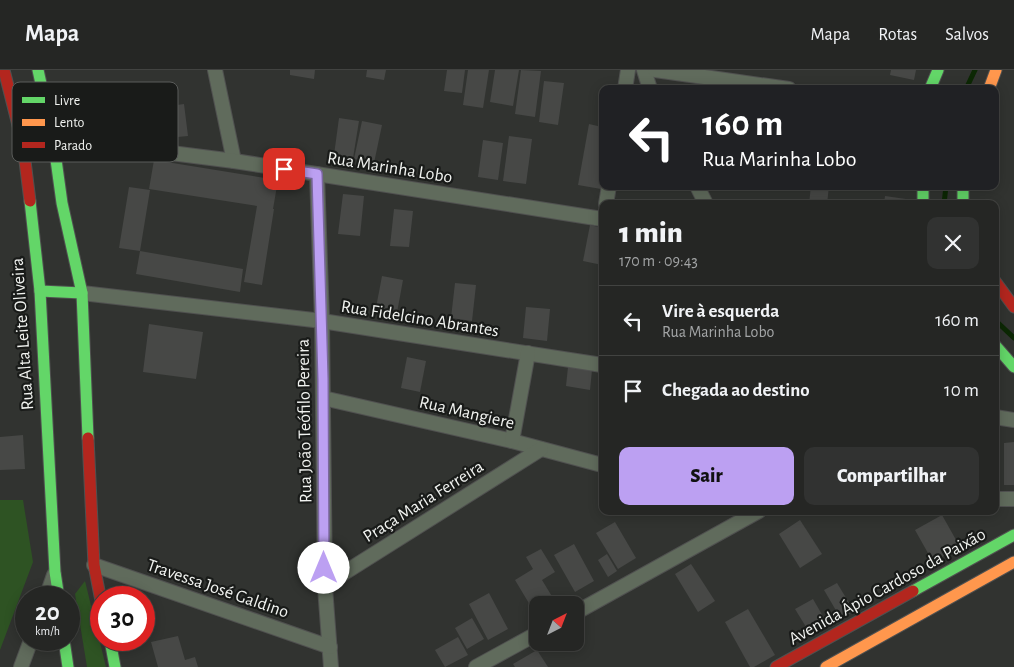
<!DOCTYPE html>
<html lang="pt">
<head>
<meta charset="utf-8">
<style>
	body { margin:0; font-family:"Alegreya Sans",sans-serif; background:#313231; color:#f1f3f6; height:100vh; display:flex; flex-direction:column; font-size:19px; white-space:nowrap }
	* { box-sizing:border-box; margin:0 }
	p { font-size:16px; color:#a3a5a6 }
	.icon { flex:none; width:28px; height:28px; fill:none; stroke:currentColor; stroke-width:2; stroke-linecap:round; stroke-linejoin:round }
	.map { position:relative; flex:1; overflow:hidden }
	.sheet { position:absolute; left:599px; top:130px; width:400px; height:315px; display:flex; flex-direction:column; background:#252624; border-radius:10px; box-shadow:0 2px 12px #0003,0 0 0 1px #424341 }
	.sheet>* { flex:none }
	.hud { position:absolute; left:599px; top:15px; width:400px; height:105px; border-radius:10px; box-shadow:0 2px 12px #0003,0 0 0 1px #424341; background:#202124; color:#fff; overflow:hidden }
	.needle { width:32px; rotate:42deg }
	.controls { position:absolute; left:529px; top:526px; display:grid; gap:10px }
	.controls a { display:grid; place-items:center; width:55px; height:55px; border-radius:10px; background:#252624; box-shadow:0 2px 12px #0003,0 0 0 1px #424341; font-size:25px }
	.speed { position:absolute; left:15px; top:516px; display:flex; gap:10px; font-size:25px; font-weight:700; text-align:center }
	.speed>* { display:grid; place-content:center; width:65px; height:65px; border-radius:50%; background:#252624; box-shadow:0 2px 12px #0003,0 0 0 1px #424341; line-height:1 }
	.speed small { font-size:12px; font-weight:400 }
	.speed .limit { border:8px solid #d22; background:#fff; color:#111 }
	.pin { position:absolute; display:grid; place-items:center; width:42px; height:42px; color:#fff; margin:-21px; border-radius:10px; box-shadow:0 2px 8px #0006 }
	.me { position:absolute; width:55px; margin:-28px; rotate:0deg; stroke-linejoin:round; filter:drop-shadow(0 0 4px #0008) }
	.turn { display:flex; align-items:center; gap:18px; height:105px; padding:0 20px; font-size:22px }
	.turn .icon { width:65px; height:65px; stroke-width:2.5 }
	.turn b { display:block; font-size:35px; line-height:42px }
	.round { display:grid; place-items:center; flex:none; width:52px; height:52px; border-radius:10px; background:#313231 }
	.summary { display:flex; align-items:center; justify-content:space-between; height:85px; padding:0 20px }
	h1 { font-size:30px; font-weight:800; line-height:38px }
	.cta { display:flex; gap:10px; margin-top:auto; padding:10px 20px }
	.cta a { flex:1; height:58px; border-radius:10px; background:#bca0f2; color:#111; font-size:20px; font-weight:800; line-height:58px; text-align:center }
	.cta a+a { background:#313231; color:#f1f3f6 }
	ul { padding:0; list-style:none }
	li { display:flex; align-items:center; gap:15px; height:70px; padding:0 20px; border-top:1px solid #424341 }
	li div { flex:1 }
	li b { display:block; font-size:19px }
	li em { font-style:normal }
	header { display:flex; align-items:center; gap:30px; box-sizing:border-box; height:70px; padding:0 25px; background:#252624; border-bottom:1px solid #424341 }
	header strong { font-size:24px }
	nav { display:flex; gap:28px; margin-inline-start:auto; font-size:18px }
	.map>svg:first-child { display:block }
	.green { fill:#2e5323 }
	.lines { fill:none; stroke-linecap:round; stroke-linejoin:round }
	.stream { stroke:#0c2804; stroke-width:5 }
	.building { fill:#474846 }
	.street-casing { stroke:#505150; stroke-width:16 }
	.fast-casing { stroke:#505150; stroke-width:13 }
	.slow-casing { stroke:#505150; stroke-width:13 }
	.jam-casing { stroke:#505150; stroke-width:13 }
	.street { stroke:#606b5c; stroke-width:14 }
	.fast { stroke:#63d668; stroke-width:11 }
	.slow { stroke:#ff974d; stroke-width:11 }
	.jam { stroke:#b3261e; stroke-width:11 }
	.route-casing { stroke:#7a689d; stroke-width:12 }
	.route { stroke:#bca0f2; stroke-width:9 }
	.labels { text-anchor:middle; stroke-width:4.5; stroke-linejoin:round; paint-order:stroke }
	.street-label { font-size:18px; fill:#f1f3f0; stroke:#191b19 }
	.key { fill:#191b19; stroke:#5a5c5a; stroke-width:1 }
	.key-label { font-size:14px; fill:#f1f3f0 }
</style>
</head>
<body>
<header>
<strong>Mapa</strong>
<nav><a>Mapa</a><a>Rotas</a><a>Salvos</a></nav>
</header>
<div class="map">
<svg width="1014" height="597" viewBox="0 0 1014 597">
	<rect width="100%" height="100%" fill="#313330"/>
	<g class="green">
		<path d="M0 430H23L33 492 0 580Z"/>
		<path d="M85 511 106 597H87L75 524Z"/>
	</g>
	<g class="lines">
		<g class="stream">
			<path d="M966 19 975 0"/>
			<path d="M944 134 946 116"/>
			<path d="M995 250 1014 268"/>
		</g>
	</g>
	<g class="building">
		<path d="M290 0H315L314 9 290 5Z"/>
		<path d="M367 0H386L384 10 366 7Z"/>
		<path d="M447 0H465L462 23 444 21Z"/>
		<path d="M468 0H489L483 38 463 35Z"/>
		<path d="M495 0H519L513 36 490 32Z"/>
		<path d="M521 0 541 1 535 47 515 44Z"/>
		<path d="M891 0H916L914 10 890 5Z"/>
		<path d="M544 11 564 13 558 55 539 52Z"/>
		<path d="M184 34 188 66 167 68 163 37Z"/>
		<path d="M339 48 359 51 353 88 334 85Z"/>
		<path d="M362 51 382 55 374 93 354 89Z"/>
		<path d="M589 54 602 57V114L601 119 578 115Z"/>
		<path d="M509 66 532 69 526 114 503 111Z"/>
		<path d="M483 70 503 73 498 110 478 107Z"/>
		<path d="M154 90 278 110 273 139H274L262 215 244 212 257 136 149 119Z"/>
		<path d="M811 116H829L827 134H809Z"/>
		<path d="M129 117 150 120 140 181 243 199 240 222 136 204 140 181 119 178Z"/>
		<path d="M343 124 364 126 360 166 338 164Z"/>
		<path d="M885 126 906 129 905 134H884Z"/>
		<path d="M394 139 413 141 409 177 390 176Z"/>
		<path d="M590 155 602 158V195L583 191Z"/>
		<path d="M382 206 403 210 396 248 375 243Z"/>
		<path d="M455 213 476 215 472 251 451 248Z"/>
		<path d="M526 237 550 239 547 271 523 268Z"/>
		<path d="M149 254 203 262 196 309 143 302Z"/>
		<path d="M407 287 426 291 420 322 401 318Z"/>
		<path d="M568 297 592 300 590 320 566 316Z"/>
		<path d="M23 365 25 399 0 400V367Z"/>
		<path d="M1014 372V415H1004V373Z"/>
		<path d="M942 445 960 477 933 492 915 460Z"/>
		<path d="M800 450 822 484 800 498 779 464Z"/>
		<path d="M615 452 636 488 618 499 596 463Z"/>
		<path d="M574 474 594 511 575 522 554 485Z"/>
		<path d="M541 479 555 502 542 510 556 533 553 535H538V544L536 545 515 510 533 499 526 487Z"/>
		<path d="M607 484 617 501 608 507 598 490Z"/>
		<path d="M691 494 715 531 698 542 675 504Z"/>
		<path d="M837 513 854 541 841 549 824 520Z"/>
		<path d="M489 523 508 559 488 570 469 534Z"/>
		<path d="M813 529 828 555 811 565 795 539Z"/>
		<path d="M748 539 775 585 754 597H750L725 552Z"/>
		<path d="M472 548 484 569 467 579 455 558Z"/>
		<path d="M178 566 185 590 195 587 198 597H158L151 572Z"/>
		<path d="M458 567 468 585 445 597 435 580Z"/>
		<path d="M537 580 548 597H515L513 594Z"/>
	</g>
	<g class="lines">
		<defs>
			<g id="street">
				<path d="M215 0 234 91"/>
				<path d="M644 0 650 19"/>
				<path d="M655 0 789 19"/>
				<path d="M625 19 628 0"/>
				<path d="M23 75 53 68 234 91 602 149"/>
				<path d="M317 104 322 251 325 517 331 597"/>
				<path d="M697 116 706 134"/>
				<path d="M606 134 609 116"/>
				<path d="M82 223 322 251 602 295"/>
				<path d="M323 328 512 371 602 395"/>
				<path d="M995 347 1014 350"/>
				<path d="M512 371 528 283"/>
				<path d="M995 429H1014"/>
				<path d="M94 495 330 577"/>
				<path d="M325 517 344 503 541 379"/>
				<path d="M46 528 54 505"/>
				<path d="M575 543 759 441"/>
				<path d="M21 597 31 570"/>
				<path d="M476 597 538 563"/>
			</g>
			<g id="fast">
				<path d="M38 0 53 68 62 133 82 223 88 368"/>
				<path d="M930 19 938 0"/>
				<path d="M923 116V134"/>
				<path d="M963 116V134"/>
				<path d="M30 131 40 221 55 502 59 528"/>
				<path d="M40 221 82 223"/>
				<path d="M995 275 1014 297"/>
				<path d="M913 521 1014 465"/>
				<path d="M64 570 68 597"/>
				<path d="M110 570 115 597"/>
			</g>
			<g id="slow">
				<path d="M989 19 996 0"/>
				<path d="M826 597 1014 492"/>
			</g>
			<g id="jam">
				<path d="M4 0 23 75 30 131"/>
				<path d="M995 211 1014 237"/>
				<path d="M88 368 94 495 101 531"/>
				<path d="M776 597 913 521"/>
			</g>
		</defs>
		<use href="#street" class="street-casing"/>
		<use href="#fast" class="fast-casing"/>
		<use href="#slow" class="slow-casing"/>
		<use href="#jam" class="jam-casing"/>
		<use href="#street" class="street"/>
		<use href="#fast" class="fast"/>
		<use href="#slow" class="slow"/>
		<use href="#jam" class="jam"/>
	</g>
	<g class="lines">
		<defs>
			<path id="route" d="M284 99 317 104 323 309 324 498"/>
		</defs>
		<use href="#route" class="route-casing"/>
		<use href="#route" class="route"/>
	</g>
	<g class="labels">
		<g class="street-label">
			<text transform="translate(390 97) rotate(9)" y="6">Rua Marinha Lobo</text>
			<text transform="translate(420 248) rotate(9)" y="6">Rua Fidelcino Abrantes</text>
			<text transform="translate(22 264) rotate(-94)" y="6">Rua Alta Leite Oliveira</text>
			<text transform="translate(467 342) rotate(13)" y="6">Rua Mangiere</text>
			<text transform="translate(304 351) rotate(-91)" y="6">Rua João Teófilo Pereira</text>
			<text transform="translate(423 431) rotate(-32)" y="6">Praça Maria Ferreira</text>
			<text transform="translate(887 516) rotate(-29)" y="6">Avenida Ápio Cardoso da Paixão</text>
			<text transform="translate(218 518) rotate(19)" y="6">Travessa José Galdino</text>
		</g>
	</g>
	<rect x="12" y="12" width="166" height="80" rx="8" class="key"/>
	<rect x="22" y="27" width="23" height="6" fill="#63d668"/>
	<rect x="22" y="49" width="23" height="7" fill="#ff974d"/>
	<rect x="22" y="72" width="23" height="6" fill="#b3261e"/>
	<g class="key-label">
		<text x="54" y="35">Livre</text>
		<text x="54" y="57">Lento</text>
		<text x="54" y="80">Parado</text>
	</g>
</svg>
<div class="controls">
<a><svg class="needle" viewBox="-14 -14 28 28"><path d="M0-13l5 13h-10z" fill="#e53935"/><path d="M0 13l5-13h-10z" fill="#a3a5a6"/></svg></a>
</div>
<div class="speed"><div>20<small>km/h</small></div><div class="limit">30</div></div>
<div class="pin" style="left:284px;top:99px;background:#d93025"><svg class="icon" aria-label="arrive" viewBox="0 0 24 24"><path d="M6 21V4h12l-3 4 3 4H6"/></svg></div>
<svg class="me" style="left:324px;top:498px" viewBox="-20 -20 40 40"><circle r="19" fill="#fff"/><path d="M0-13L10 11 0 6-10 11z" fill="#bca0f2"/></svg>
<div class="hud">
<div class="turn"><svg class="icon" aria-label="left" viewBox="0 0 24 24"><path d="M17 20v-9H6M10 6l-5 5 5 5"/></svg><div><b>160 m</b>Rua Marinha Lobo</div></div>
</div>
<section class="sheet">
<div class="summary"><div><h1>1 min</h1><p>170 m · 09:43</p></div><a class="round"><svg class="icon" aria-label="close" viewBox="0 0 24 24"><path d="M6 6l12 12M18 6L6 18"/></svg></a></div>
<ul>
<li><svg class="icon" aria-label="left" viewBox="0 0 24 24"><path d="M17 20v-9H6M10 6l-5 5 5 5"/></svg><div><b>Vire à esquerda</b><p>Rua Marinha Lobo</p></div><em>160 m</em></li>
<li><svg class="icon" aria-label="arrive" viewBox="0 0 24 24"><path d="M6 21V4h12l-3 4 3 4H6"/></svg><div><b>Chegada ao destino</b></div><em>10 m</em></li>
</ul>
<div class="cta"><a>Sair</a><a>Compartilhar</a></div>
</section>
</div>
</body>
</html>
